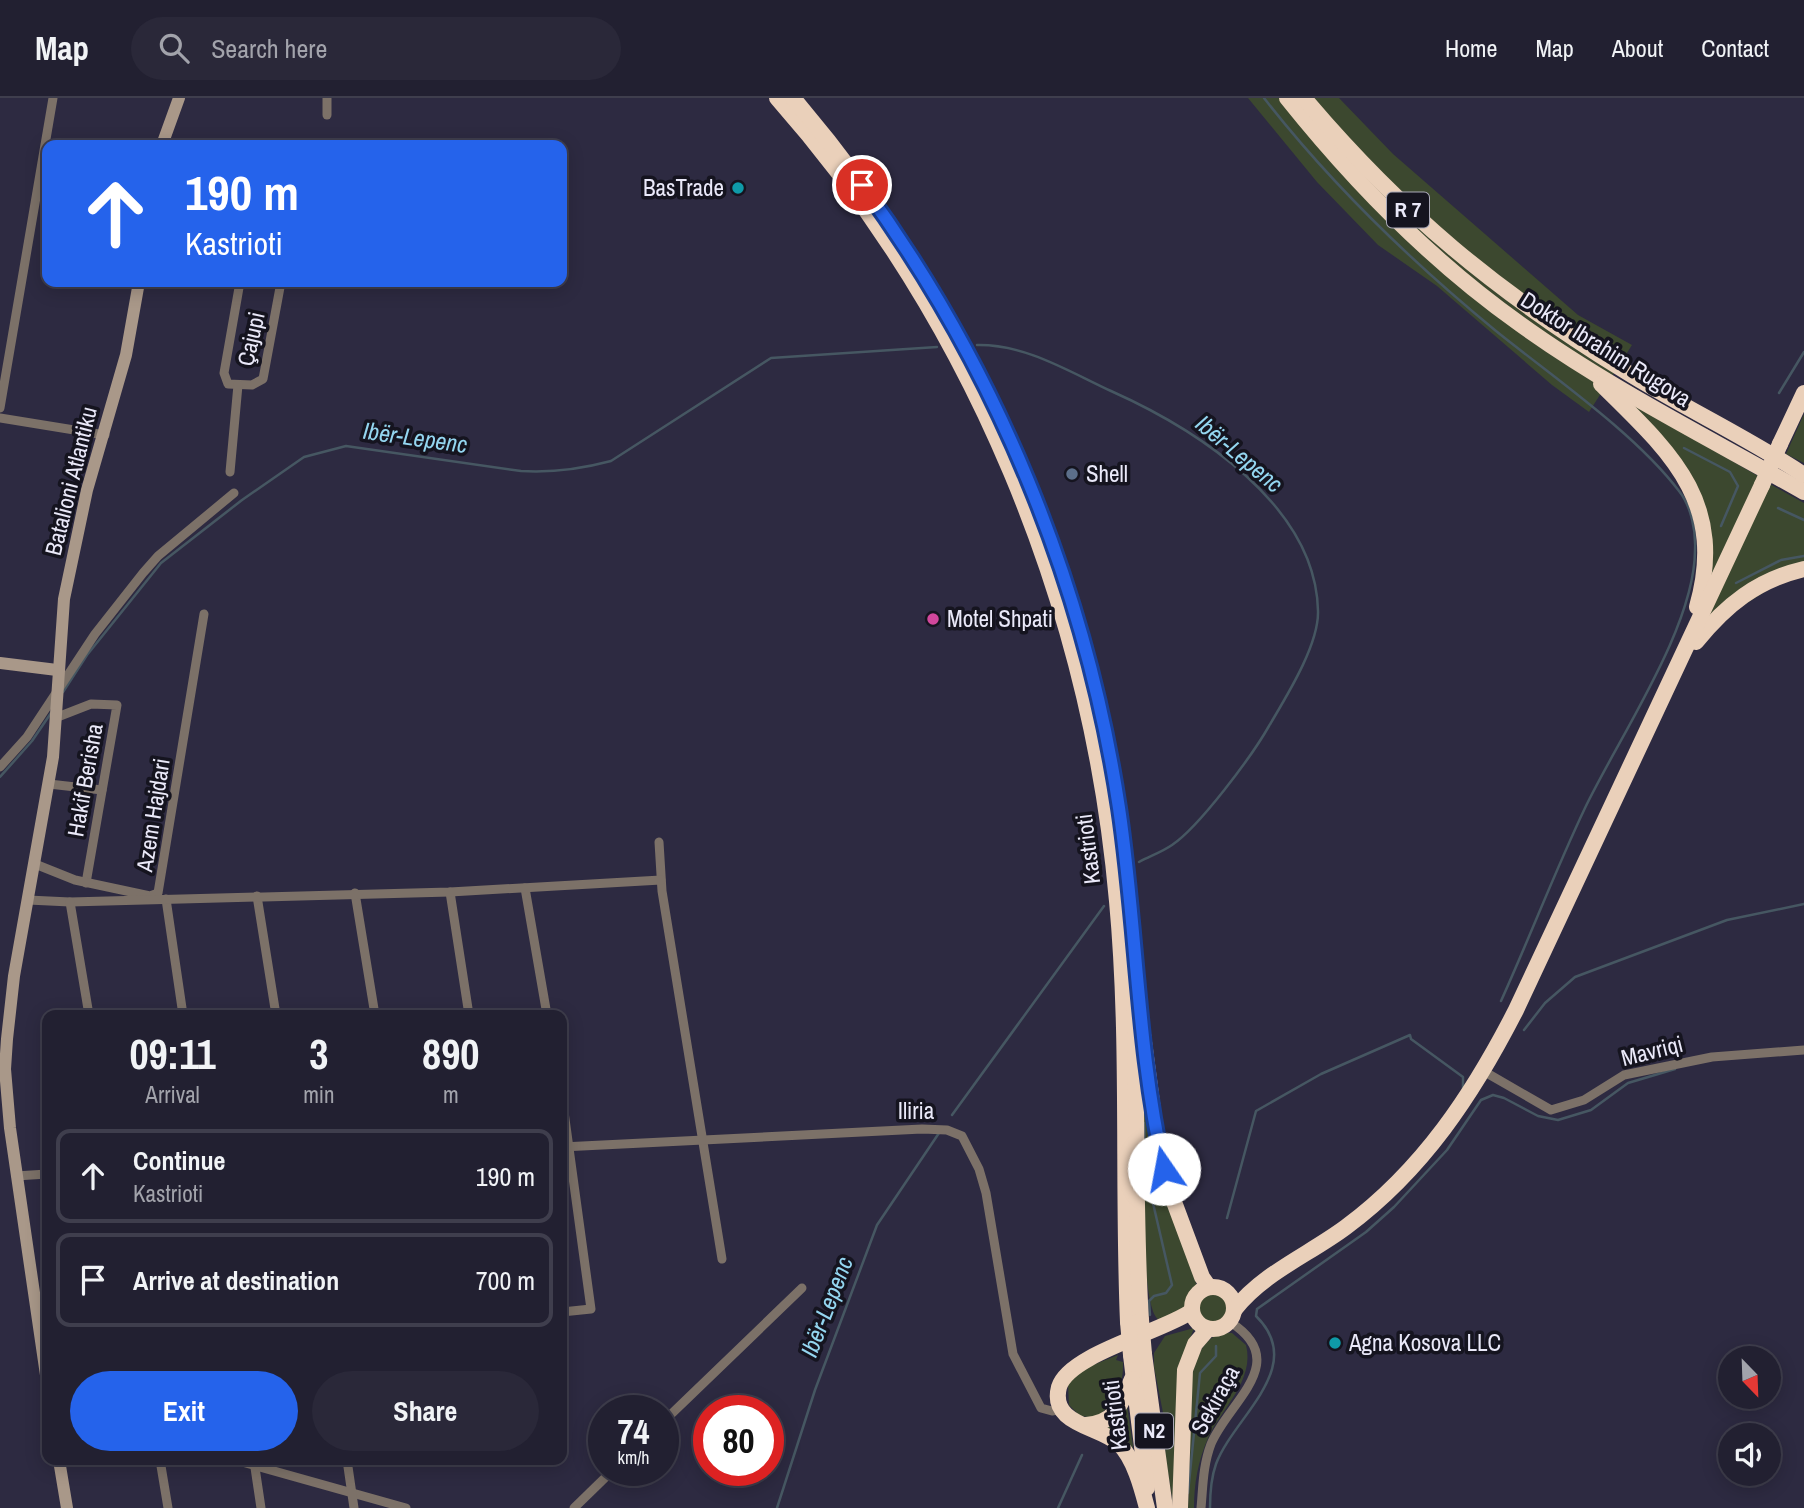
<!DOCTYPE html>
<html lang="en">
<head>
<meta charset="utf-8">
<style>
	body { margin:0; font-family:"Archivo Narrow",sans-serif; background:#2a2839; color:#f1f3f6; height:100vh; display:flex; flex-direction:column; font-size:26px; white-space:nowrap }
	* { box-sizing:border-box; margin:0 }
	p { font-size:23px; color:#a2a3ab }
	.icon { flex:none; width:38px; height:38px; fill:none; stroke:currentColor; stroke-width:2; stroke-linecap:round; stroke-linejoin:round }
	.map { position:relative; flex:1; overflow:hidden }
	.details { position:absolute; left:42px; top:912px; width:525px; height:455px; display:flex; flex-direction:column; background:#222031; border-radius:14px; box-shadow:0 4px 18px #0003,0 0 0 2px #3f3e4d }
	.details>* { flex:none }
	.top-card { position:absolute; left:42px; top:42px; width:525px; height:147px; border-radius:14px; box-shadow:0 4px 18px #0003,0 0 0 2px #3f3e4d; background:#2563eb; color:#fff; overflow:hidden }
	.needle { width:46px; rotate:157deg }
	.controls { position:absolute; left:1718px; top:1248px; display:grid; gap:14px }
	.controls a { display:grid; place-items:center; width:63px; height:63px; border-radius:50%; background:#222031; box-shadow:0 4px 18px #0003,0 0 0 2px #3f3e4d; font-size:35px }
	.speed { position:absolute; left:588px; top:1297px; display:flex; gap:14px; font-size:35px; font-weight:700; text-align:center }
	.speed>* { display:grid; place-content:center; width:91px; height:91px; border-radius:50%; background:#222031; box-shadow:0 4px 18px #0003,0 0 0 2px #3f3e4d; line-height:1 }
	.speed small { font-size:18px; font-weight:400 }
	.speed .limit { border:10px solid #d22; background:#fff; color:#111 }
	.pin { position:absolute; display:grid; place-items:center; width:60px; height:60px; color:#fff; margin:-30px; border:4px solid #fff; border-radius:50%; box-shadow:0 2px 7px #0007 }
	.me { position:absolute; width:77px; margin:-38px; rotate:348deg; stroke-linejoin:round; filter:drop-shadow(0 0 5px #0008) }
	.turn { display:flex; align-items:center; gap:24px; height:147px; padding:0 28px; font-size:32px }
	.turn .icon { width:91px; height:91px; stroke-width:2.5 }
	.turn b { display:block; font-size:49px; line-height:60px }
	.eta { display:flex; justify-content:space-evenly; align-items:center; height:119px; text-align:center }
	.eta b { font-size:42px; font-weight:800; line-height:49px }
	.action { display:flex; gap:14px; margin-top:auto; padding:14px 28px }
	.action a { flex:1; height:80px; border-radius:42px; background:#2563eb; color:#fff; font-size:28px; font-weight:800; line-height:80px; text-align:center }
	.action a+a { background:#2a2839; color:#f1f3f6 }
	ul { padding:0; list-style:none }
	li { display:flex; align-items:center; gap:21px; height:94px; margin:0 14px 10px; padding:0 14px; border:4px solid #3f3e4d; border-radius:14px }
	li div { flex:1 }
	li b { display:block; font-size:26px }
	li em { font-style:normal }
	header { display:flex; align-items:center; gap:42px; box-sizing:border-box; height:98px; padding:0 35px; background:#222031; border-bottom:2px solid #3f3e4d }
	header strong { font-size:33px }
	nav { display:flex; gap:38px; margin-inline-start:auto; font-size:24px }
	.search { width:490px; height:63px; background:#2a2839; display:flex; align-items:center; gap:18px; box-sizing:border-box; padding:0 24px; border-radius:38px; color:#a2a3ab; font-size:26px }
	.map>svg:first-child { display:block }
	.green { fill:#3c482f }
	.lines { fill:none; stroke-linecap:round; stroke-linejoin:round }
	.stream { stroke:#465762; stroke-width:2.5 }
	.street { stroke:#7c7168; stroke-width:9 }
	.secondary { stroke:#a99889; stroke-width:12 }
	.highway { stroke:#ead0ba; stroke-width:16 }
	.highway-bridge { stroke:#ead0ba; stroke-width:16 }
	.route-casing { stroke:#184099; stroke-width:18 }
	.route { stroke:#2563eb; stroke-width:12 }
	.culture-dot { fill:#0f9aa8; stroke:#15141f; stroke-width:2.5 }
	.service-dot { fill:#5c6f8a; stroke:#15141f; stroke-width:2.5 }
	.hotel-dot { fill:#d1479c; stroke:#15141f; stroke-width:2.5 }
	.labels { text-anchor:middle; stroke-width:7; stroke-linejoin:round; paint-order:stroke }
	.shield { fill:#15141f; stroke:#aaa9b8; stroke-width:2 }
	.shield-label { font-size:21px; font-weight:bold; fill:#eae9f9 }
	.poi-label { font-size:23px; fill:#eae9f9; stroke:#15141f; text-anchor:start }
	.street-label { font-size:23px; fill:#eae9f9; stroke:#15141f }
	.water-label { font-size:24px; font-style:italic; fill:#94d6f0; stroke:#15141f }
</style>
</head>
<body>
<header>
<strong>Map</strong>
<div class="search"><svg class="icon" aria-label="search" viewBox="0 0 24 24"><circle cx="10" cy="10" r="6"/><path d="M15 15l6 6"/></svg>Search here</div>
<nav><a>Home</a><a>Map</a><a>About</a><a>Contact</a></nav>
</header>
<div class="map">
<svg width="1804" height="1410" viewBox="0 0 1804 1410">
	<rect width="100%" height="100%" fill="#2d2a41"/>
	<g class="green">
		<path d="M1248 0H1339L1393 56 1578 217 1632 247 1589 314 1552 287 1437 188 1378 147 1317 84Z"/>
		<path d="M1614 295 1758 378 1706 497 1701 400Z"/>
		<path d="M1804 316V365L1786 356Z"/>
		<path d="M1770 386 1804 405V469L1701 534Z"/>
		<path d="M1145 981 1197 1189 1186 1211 1154 1226 1158 1221C1137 1206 1144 1014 1145 981Z"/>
		<circle cx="1213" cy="1210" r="14"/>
		<path d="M1194 1230 1184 1256 1173 1406 1165 1356 1167 1335 1154 1269V1255L1165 1238Z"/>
		<path d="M1223 1235H1232L1246 1247C1255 1282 1222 1310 1208 1340 1198 1363 1194 1386 1194 1410H1188L1192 1277C1197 1258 1203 1240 1223 1235Z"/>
		<path d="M1118 1257 1116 1262 1123 1264C1124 1289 1114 1306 1096 1320L1080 1318 1069 1307 1068 1286 1083 1271Z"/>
		<path d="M1127 1307 1133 1348 1132 1354 1105 1330Z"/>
	</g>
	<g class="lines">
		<g class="stream">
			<path d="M1264 0C1331 86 1412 164 1496 233 1553 279 1635 335 1679 393 1691 408 1696 432 1695 452 1695 529 1619 639 1585 710 1555 773 1530 839 1501 903"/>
			<path d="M977 247C1025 246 1068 273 1111 293 1196 331 1316 407 1318 513 1319 547 1286 599 1269 628 1252 658 1199 729 1172 747 1162 754 1150 758 1139 764"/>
			<path d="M1779 295 1804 254"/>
			<path d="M1684 350 1730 374 1738 388 1721 428"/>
			<path d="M1778 410 1804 422"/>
			<path d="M1736 485 1781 462 1804 458"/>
			<path d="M63 594 87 557 161 465 242 402 304 359 346 348 521 373C553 375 581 371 611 363L771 260 937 249"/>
			<path d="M0 679 32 643 51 615"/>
			<path d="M1524 932 1545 905 1575 879 1727 822 1804 806"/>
			<path d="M952 1017 1104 808"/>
			<path d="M1144 1025 1146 1075 1172 1187 1166 1195 1154 1198 1149 1203 1150 1217"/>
			<path d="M1227 1120 1256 1013 1321 976 1410 937 1411 941 1463 979V991"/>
			<path d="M1188 1395 1200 1275 1216 1258V1248"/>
			<path d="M777 1410 815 1292 877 1127 939 1035"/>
			<path d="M1058 1410 1082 1357"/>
			<path d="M1210 1410C1210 1396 1211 1380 1216 1366 1234 1318 1308 1269 1256 1218L1257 1211 1366 1134 1394 1109 1447 1052 1481 1002 1493 997 1504 1000 1538 1018 1558 1022 1591 1012 1628 985 1675 971"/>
		</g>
		<g class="street">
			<path d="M327 17V0"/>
			<path d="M240 184 224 275 228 286 252 287 263 281 281 184"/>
			<path d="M319 184 323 185"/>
			<path d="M0 310 53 0"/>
			<path d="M0 320 105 337"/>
			<path d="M230 374 238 287"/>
			<path d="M55 620 91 606 117 607 86 785"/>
			<path d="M0 669 27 639 95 536 143 475 158 458 234 395"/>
			<path d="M49 686 102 692"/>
			<path d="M659 744 662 793 722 1161"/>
			<path d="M35 766 75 782 150 798 158 795 204 516"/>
			<path d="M525 790 547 917"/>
			<path d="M450 794 469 917"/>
			<path d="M355 795 375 917"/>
			<path d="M257 798 276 917"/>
			<path d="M166 801 183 917"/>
			<path d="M28 802 70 804 450 794 661 782"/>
			<path d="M70 804 89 917"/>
			<path d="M1485 974 1551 1012 1584 1002 1624 977 1712 959 1804 952"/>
			<path d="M562 999 591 1211 562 1214"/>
			<path d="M562 1049 922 1031 947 1032 962 1038 979 1071 986 1095 1013 1256 1041 1310 1052 1313 1062 1311"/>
			<path d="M16 1078 47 1076"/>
			<path d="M663 1324 802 1190"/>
			<path d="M160 1362 168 1410"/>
			<path d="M235 1362 406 1410"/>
			<path d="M347 1362 354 1410"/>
			<path d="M254 1363 261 1410"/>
			<path d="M574 1410 613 1372"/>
			<path d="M1201 1410C1203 1388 1203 1367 1211 1346 1228 1304 1293 1264 1230 1224"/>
		</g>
		<g class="secondary">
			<path d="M162 47 179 0"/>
			<path d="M0 565 57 572"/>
			<path d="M47 1284 10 1030 5 971 7 941 14 878 53 659 64 501 87 392 126 257 139 184"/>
			<path d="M59 1362 67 1410"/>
		</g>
		<g class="highway">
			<path d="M777 0C974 223 1091 508 1117 803 1130 943 1122 1084 1128 1224"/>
			<path d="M793 0C986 226 1105 507 1129 803 1141 942 1132 1082 1141 1222"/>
			<path d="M1287 0C1355 85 1431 163 1520 226 1609 290 1709 340 1804 394"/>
			<path d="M1304 0C1401 115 1497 194 1625 273 1684 310 1747 339 1804 377"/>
			<path d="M1601 286C1670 354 1727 403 1697 509"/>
			<path d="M1780 346 1804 295"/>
			<path d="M1696 544C1726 507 1757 482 1804 471"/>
			<path d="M1143 936 1155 1027 1167 1085 1202 1179 1209 1189"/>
			<circle cx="1213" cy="1210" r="21"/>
			<path d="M1235 1211C1263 1175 1310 1156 1346 1129 1423 1072 1473 996 1516 912L1762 387"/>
			<path d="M1144 1256 1165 1410"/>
			<path d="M1131 1257 1147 1390"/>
			<path d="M1086 1327C1116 1325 1121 1306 1132 1281"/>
			<path d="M1147 1410C1142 1391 1134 1360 1119 1346 1100 1328 1049 1327 1059 1289 1069 1256 1162 1234 1192 1213"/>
			<path d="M1180 1410 1185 1272 1195 1246 1208 1231"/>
		</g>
		<g class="highway-bridge">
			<path d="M1762 387 1780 346"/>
			<path d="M1141 1222 1144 1256"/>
			<path d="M1128 1224 1131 1257"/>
		</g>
	</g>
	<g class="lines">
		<defs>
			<path id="route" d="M862 87C996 270 1085 485 1119 710 1137 830 1137 952 1164 1071"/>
		</defs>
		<use href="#route" class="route-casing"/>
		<use href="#route" class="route"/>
	</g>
	<g class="culture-dot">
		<circle cx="738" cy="90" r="7"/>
		<circle cx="1335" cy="1245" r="7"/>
	</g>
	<circle class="service-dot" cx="1072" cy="376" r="7"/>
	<circle class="hotel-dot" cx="933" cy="521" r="7"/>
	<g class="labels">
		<g class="shield">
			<rect x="1387" y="94.5" width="42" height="35" rx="5"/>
			<rect x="1135" y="1315.5" width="38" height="35" rx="5"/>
		</g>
		<g class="shield-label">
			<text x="1408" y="119">R 7</text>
			<text x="1154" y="1340">N2</text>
		</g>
		<g class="poi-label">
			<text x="724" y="98" text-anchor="end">BasTrade</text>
			<text x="1086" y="384">Shell</text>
			<text x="947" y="529">Motel Shpati</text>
			<text x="1349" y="1253">Agna Kosova LLC</text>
		</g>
		<g class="street-label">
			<text transform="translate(251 241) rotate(-77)" y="8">Çajupi</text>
			<text transform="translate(1606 251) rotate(32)" y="8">Doktor Ibrahim Rugova</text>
			<text transform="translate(71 383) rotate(-76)" y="8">Batalioni Atlantiku</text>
			<text transform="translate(85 682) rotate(-80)" y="8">Hakif Berisha</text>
			<text transform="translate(153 717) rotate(-81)" y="8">Azem Hajdari</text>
			<text transform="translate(1088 751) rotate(-97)" y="8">Kastrioti</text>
			<text transform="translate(1652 953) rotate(-14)" y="8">Mavriqi</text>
			<text x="916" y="1021">Iliria</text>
			<text transform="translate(1215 1302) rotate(-61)" y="8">Sekiraça</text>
			<text transform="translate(1115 1317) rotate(-97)" y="8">Kastrioti</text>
		</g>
		<g class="water-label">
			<text transform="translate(415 340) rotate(8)" y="8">Ibër-Lepenc</text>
			<text transform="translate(1239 356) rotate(40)" y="8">Ibër-Lepenc</text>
			<text transform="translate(827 1209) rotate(-69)" y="8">Ibër-Lepenc</text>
		</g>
	</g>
</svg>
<div class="controls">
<a><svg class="needle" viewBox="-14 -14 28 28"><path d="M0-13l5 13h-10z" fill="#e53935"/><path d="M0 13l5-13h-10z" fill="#a2a3ab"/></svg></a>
<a><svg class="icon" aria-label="sound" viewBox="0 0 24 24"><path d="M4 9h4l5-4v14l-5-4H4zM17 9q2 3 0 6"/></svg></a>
</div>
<div class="speed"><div>74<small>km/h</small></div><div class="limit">80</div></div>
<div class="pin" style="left:862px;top:87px;background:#d93025"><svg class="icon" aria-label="arrive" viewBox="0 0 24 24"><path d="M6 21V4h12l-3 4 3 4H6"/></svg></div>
<svg class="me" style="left:1164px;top:1071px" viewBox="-20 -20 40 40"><circle r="19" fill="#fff"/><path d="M0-13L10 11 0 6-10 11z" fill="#2563eb"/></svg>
<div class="top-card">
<div class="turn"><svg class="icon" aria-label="ahead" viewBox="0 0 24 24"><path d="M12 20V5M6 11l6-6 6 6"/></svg><div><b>190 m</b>Kastrioti</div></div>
</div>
<section class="details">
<div class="eta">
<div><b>09:11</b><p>Arrival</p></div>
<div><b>3</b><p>min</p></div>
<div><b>890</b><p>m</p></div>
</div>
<ul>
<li><svg class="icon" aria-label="ahead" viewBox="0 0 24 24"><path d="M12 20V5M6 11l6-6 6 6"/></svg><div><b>Continue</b><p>Kastrioti</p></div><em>190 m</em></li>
<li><svg class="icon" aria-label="arrive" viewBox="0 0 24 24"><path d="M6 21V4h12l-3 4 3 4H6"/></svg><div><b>Arrive at destination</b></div><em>700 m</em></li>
</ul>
<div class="action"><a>Exit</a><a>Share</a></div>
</section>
</div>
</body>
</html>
